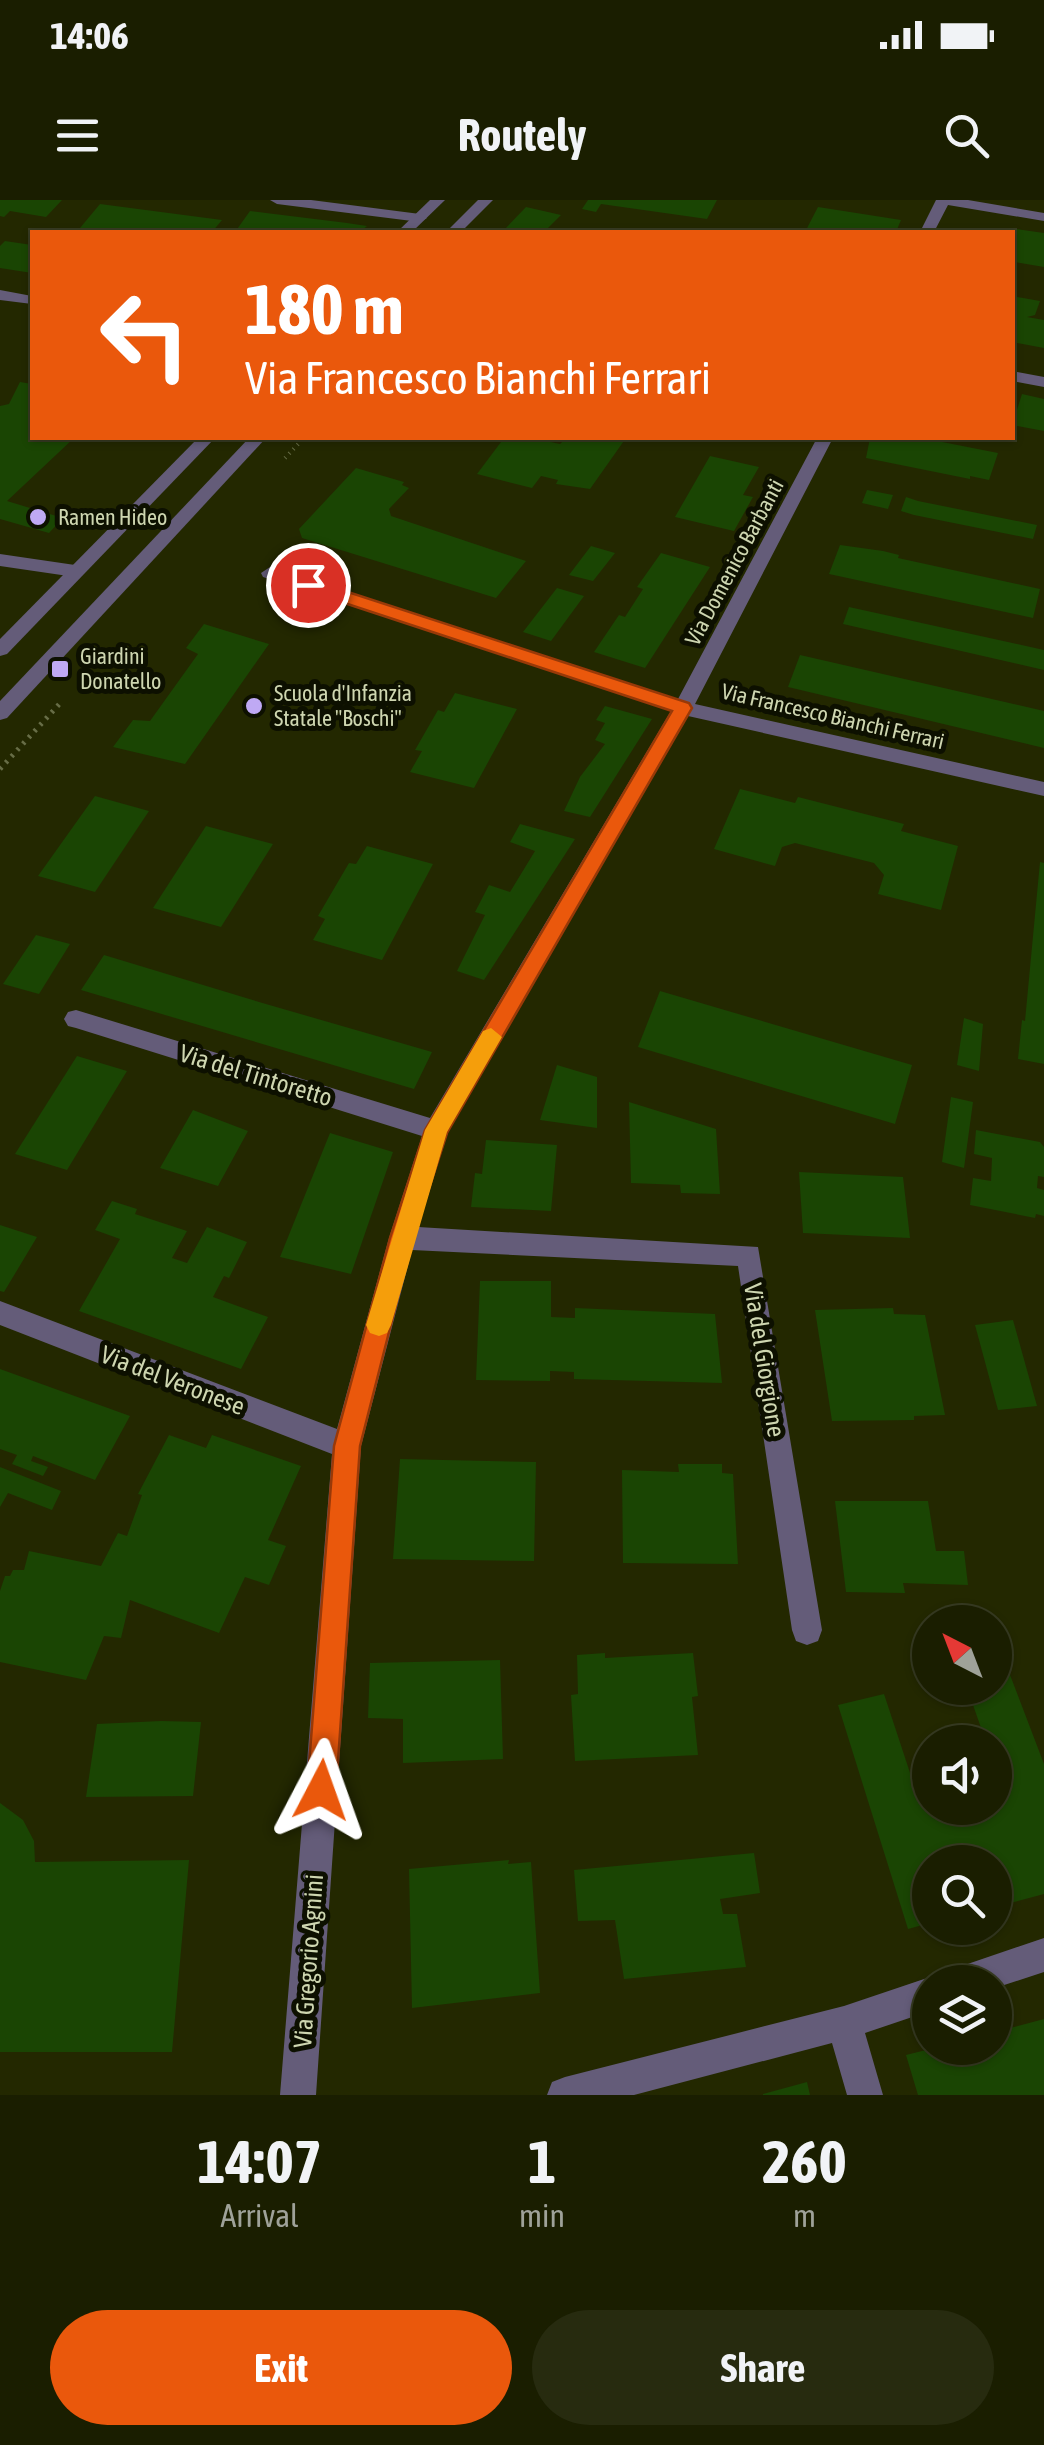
<!DOCTYPE html>
<html lang="en">
<head>
<meta charset="utf-8">
<style>
	body { margin:0; font-family:"Asap Condensed",sans-serif; background:#272b0f; color:#f1f3f6; height:100vh; display:flex; flex-direction:column; font-size:38px; white-space:nowrap }
	* { box-sizing:border-box; margin:0 }
	p { font-size:32px; color:#9fa299 }
	.icon { flex:none; width:55px; height:55px; fill:none; stroke:currentColor; stroke-width:2; stroke-linecap:round; stroke-linejoin:round }
	.map { position:relative; height:1895px; overflow:hidden }
	.drawer { display:flex; flex-direction:column; background:#1a1e00; flex:1 }
	.drawer>* { flex:none }
	.guide { position:absolute; left:30px; top:30px; width:985px; height:210px; border-radius:0px; box-shadow:0 2px 8px #0004,0 0 0 2px #383c22; background:#ea580c; color:#fff; overflow:hidden }
	.needle { width:65px; rotate:318deg }
	.controls { position:absolute; left:912px; top:1405px; display:grid; gap:20px }
	.controls a { display:grid; place-items:center; width:100px; height:100px; border-radius:50%; background:#1a1e00; box-shadow:0 2px 8px #0004,0 0 0 2px #383c22; font-size:50px }
	.pin { position:absolute; display:grid; place-items:center; width:85px; height:85px; color:#fff; margin:-42px; border:5px solid #fff; border-radius:50%; box-shadow:0 2px 10px #0007 }
	.me { position:absolute; width:110px; margin:-55px; rotate:4deg; stroke-linejoin:round; filter:drop-shadow(0 0 8px #0008) }
	.turn { display:flex; align-items:center; gap:35px; height:210px; padding:0 50px; font-size:45px }
	.turn .icon { width:130px; height:130px; stroke-width:2.5 }
	.turn b { display:block; font-size:70px; line-height:85px }
	.eta { display:flex; justify-content:space-evenly; align-items:center; height:170px; text-align:center }
	.eta b { font-size:60px; font-weight:700; line-height:70px }
	.button { display:flex; gap:20px; margin-top:auto; padding:20px 50px }
	.button a { flex:1; height:115px; border-radius:60px; background:#ea580c; color:#fff; font-size:40px; font-weight:700; line-height:115px; text-align:center }
	.button a+a { background:#272b0f; color:#f1f3f6 }
	.status { display:flex; justify-content:space-between; align-items:center; height:70px; padding:0 50px; background:#1a1e00; direction:ltr }
	.status svg { height:28px; fill:currentColor }
	header { display:flex; justify-content:space-between; align-items:center; height:130px; padding:0 50px; background:#1a1e00; font-size:45px; font-weight:700 }
	.map>svg:first-child { display:block }
	.building { fill:#1a4503 }
	.lines { fill:none; stroke-linecap:round; stroke-linejoin:round }
	.path-far1 { stroke:#676d46; stroke-width:4; stroke-dasharray:1 5; stroke-linecap:butt }
	.path { stroke:#676d46; stroke-width:5; stroke-dasharray:2.5 6; stroke-linecap:butt }
	.minor { fill:#645c79; fill-rule:evenodd }
	.tertiary { fill:#645c79; fill-rule:evenodd }
	.route { fill:#ea580c; stroke:#983908; stroke-width:2.5 }
	.slow { fill:#f59e0b }
	.poi-dot { fill:#bfa9f4; stroke:#0d1000; stroke-width:4 }
	.labels { text-anchor:middle; stroke-width:10; stroke-linejoin:round; paint-order:stroke }
	.far-poi-label { font-size:22px; fill:#ced6b0; stroke:#0d1000; text-anchor:start }
	.far-street-label { font-size:22px; fill:#ced6b0; stroke:#0d1000 }
	.street-label { font-size:25px; fill:#ced6b0; stroke:#0d1000 }
</style>
</head>
<body>
<div class="status"><b>14:06</b><svg viewBox="0 0 49 12"><path d="M0 12V9h3v3zM5 12V6h3v6zM10 12V3h3v9zM15 12V0h3v12zM26 1h20v11H26zM47 4h2v5h-2z"/></svg></div>
<header><svg class="icon" aria-label="menu" viewBox="0 0 24 24"><path d="M4 6h16M4 12h16M4 18h16"/></svg>Routely<svg class="icon" aria-label="search" viewBox="0 0 24 24"><circle cx="10" cy="10" r="6"/><path d="M15 15l6 6"/></svg></header>
<div class="map">
<svg width="1044" height="1895" viewBox="0 0 1044 1895">
	<rect width="100%" height="100%" fill="#232800"/>
	<g class="building">
		<path d="M0 0H62L46 17 10 11 4 17 0 16Z"/>
		<path d="M588 0H717L707 19 601 4 596 12 582 9Z"/>
		<path d="M100 4 222 20 212 32H116L80 28Z"/>
		<path d="M526 7 561 15 544 32H502Z"/>
		<path d="M818 7 901 20 896 32H805Z"/>
		<path d="M250 11 347 23 367 26 360 32H235Z"/>
		<path d="M1010 28 1044 33V67L1014 62 1017 49H1012Z"/>
		<path d="M5 41 32 45V73L0 68V46Z"/>
		<path d="M1012 96 1040 101 1035 115 1027 117 1044 120V148L1012 142Z"/>
		<path d="M20 182 32 184V238H74L7 301 63 318 49 333 0 319V206L9 204Z"/>
		<path d="M1022 194 1044 199V231L1012 225Z"/>
		<path d="M504 238H532L560 244 566 238H626L590 289 556 284 558 280 541 276 532 288 477 274Z"/>
		<path d="M870 238H922L998 253 989 280 970 276V279L866 258Z"/>
		<path d="M710 256 759 267 743 295 753 297 734 331 675 317Z"/>
		<path d="M356 268 404 282 402 285 409 288 389 309 391 316 526 361 496 398 302 338 299 329Z"/>
		<path d="M867 290 893 295 888 309 862 303Z"/>
		<path d="M906 297 918 301 1037 325 1033 339 914 315 901 311Z"/>
		<path d="M840 345 883 351 899 355 898 358 1040 389 1033 418 829 374Z"/>
		<path d="M591 346 615 353 593 381 569 375Z"/>
		<path d="M661 353 710 367 645 468 594 452 619 415 625 417 643 389 637 387Z"/>
		<path d="M557 388 584 396 551 441 523 432Z"/>
		<path d="M849 407 1044 450V470L843 424Z"/>
		<path d="M204 424 269 444 185 564 113 547 133 520 150 521 198 454 186 448Z"/>
		<path d="M800 455 1044 511V548L788 487Z"/>
		<path d="M455 493 517 509 474 588 410 572 422 551 415 550 438 510 444 512Z"/>
		<path d="M605 506 652 519 590 617 564 611 580 577 605 544 595 540 605 523 596 520Z"/>
		<path d="M740 589 795 603 798 597 904 624 901 631 958 646 941 710 878 694 884 675 874 663 795 643 782 647 775 666 714 649Z"/>
		<path d="M95 596 149 611 95 692 38 676Z"/>
		<path d="M520 624 575 639 484 780 457 771 485 715 475 712 489 685 510 692 535 651 510 642Z"/>
		<path d="M206 626 273 644 221 727 153 708Z"/>
		<path d="M367 646 433 664 382 760 313 740 325 719 318 716 349 663 356 664Z"/>
		<path d="M1040 662 1044 663V864L1018 859 1022 820 1025 821Z"/>
		<path d="M36 735 70 744 39 794 3 784Z"/>
		<path d="M104 755 259 802 432 852 414 889 81 790Z"/>
		<path d="M660 791 912 865 895 924 638 847Z"/>
		<path d="M964 818 983 824 979 871 957 865Z"/>
		<path d="M77 856 127 871 67 970 15 954Z"/>
		<path d="M557 865 597 877V928L540 920Z"/>
		<path d="M951 897 973 902 964 968 942 962Z"/>
		<path d="M629 902 716 929 720 994 681 993 680 985 631 983Z"/>
		<path d="M193 910 248 931 218 986 160 968Z"/>
		<path d="M976 930 1040 942 1044 947V977L1038 976 1037 988 1044 990V1016L1036 1014 1035 1018 970 1005 973 978 991 981 992 958 974 954Z"/>
		<path d="M330 933 393 952 351 1074 280 1057Z"/>
		<path d="M486 940 557 945 551 1011 471 1007 475 973 482 974Z"/>
		<path d="M799 972 903 977 910 1038 803 1033Z"/>
		<path d="M112 1001 137 1009 135 1014 187 1031 172 1058 187 1063 207 1027 247 1042 229 1078 224 1076 213 1097 268 1117 241 1169 79 1111 120 1039 95 1030Z"/>
		<path d="M0 1025 37 1037 4 1092 0 1091Z"/>
		<path d="M480 1081H551V1117L575 1118V1108L715 1114 722 1183 574 1179V1172L550 1171V1181L476 1180Z"/>
		<path d="M893 1108 894 1114 925 1115 945 1215 914 1216V1220L832 1221 815 1110Z"/>
		<path d="M1013 1120 1037 1206 998 1210 975 1125Z"/>
		<path d="M0 1169 130 1216 95 1280 33 1256 31 1261 48 1267 43 1276 12 1264 17 1255 0 1249Z"/>
		<path d="M169 1235 206 1248 212 1235 301 1266 268 1340 286 1346 269 1385 245 1377 219 1433 130 1400 121 1438 104 1436 86 1480 0 1462V1391L5 1376H10L13 1370H24L29 1351 101 1366 118 1333 127 1336 142 1295 138 1294Z"/>
		<path d="M400 1259 536 1262 534 1361 393 1359Z"/>
		<path d="M678 1264H722V1273L733 1274 738 1364 623 1363 622 1270 679 1272Z"/>
		<path d="M0 1267 61 1291 52 1310 8 1293 0 1307Z"/>
		<path d="M835 1301H928L936 1351H964L968 1385 903 1383 905 1393 846 1392Z"/>
		<path d="M605 1453V1458L693 1453 698 1496 692 1497 698 1555 575 1561 571 1495 578 1494 577 1455Z"/>
		<path d="M500 1460 503 1559 403 1563V1519L368 1518 370 1463Z"/>
		<path d="M1007 1467 1044 1564V1694L995 1707V1662H930V1723L908 1729 838 1505 884 1494 921 1606 995 1608V1588L1002 1587 995 1567V1542H986L967 1488H995V1470Z"/>
		<path d="M161 1521 201 1522 193 1596 86 1597 97 1524Z"/>
		<path d="M0 1603 23 1620 34 1641 35 1662 189 1660 172 1852H0Z"/>
		<path d="M754 1653 760 1693 720 1699 723 1714H737L746 1767 624 1779 615 1720 578 1721 574 1670Z"/>
		<path d="M509 1660 508 1664 531 1662 540 1793 412 1808 409 1669Z"/>
		<path d="M1044 1819V1895H918L906 1855 934 1848H995V1832Z"/>
		<path d="M807 1882 810 1895H763V1894Z"/>
	</g>
	<g class="lines">
		<path class="path-far1" d="M285 258 304 238"/>
		<path class="path" d="M0 569 63 500"/>
		<g class="minor">
			<path d="M270 0H311L420 14 427 18 420 22 277 4Z"/>
			<path d="M936 0H968L1044 13V21L948 5 934 32H920Z"/>
			<path d="M0 90 32 96V104L0 100Z"/>
			<path d="M1012 171 1044 177V187L1012 181Z"/>
			<path d="M817 238H833L695 504 1044 582V596L688 516 448 932 418 1027 758 1047 822 1430 818 1441 807 1445 796 1441 792 1430 738 1066 412 1050 361 1246 316 1895H280L332 1254 0 1125V1101L337 1229 389 1038 422 936 76 828 68 826 64 819 68 812 76 810 430 918 671 511 263 377 261 373 270 367 277 369 678 499Z"/>
			<path d="M0 354 75 365 84 371 75 377 0 366Z"/>
			<path d="M1044 1738V1772L995 1788V1782H945L950 1770Z"/>
			<path d="M930 1777 943 1782H930V1811L865 1833 883 1895H847L832 1843 634 1895H547L552 1882 565 1877 844 1806Z"/>
		</g>
		<g class="tertiary">
			<path d="M430 0H445L412 32H397Z"/>
			<path d="M478 0H493L461 32H446Z"/>
			<path d="M198 238H215L7 454 0 456V439Z"/>
			<path d="M249 238H266L7 518 0 520V501Z"/>
		</g>
	</g>
	<path class="route" d="M308 379 689 503 692 508 447 933 413 1038 360 1246 336 1590 332 1600 321 1604 311 1600 307 1590 334 1246 390 1038 425 930 672 511 302 389V381Z"/>
	<path class="slow" d="M491 828 502 837 447 932 391 1125 387 1133 379 1136 370 1133 366 1125 425 930 483 831Z"/>
	<g class="poi-dot">
		<circle cx="38" cy="317" r="10"/>
		<rect x="50" y="459" width="20" height="20" rx="5"/>
		<circle cx="254" cy="506" r="10"/>
	</g>
	<g class="labels">
		<g class="far-poi-label">
			<text x="58" y="325">Ramen Hideo</text>
			<text x="80" y="464">Giardini<tspan x="80" dy="25">Donatello</tspan></text>
			<text x="274" y="501">Scuola d'Infanzia<tspan x="274" dy="25">Statale "Boschi"</tspan></text>
		</g>
		<g class="far-street-label">
			<text transform="translate(734 362) rotate(-62)" y="8">Via Domenico Barbanti</text>
			<text transform="translate(833 516) rotate(13)" y="8">Via Francesco Bianchi Ferrari</text>
		</g>
		<g class="street-label">
			<text transform="translate(256 875) rotate(17)" y="9">Via del Tintoretto</text>
			<text transform="translate(765 1160) rotate(81)" y="9">Via del Giorgione</text>
			<text transform="translate(173 1180) rotate(21)" y="9">Via del Veronese</text>
			<text transform="translate(308 1761) rotate(-86)" y="9">Via Gregorio Agnini</text>
		</g>
	</g>
</svg>
<div class="controls">
<a><svg class="needle" viewBox="-14 -14 28 28"><path d="M0-13l5 13h-10z" fill="#e53935"/><path d="M0 13l5-13h-10z" fill="#9fa299"/></svg></a>
<a><svg class="icon" aria-label="sound" viewBox="0 0 24 24"><path d="M4 9h4l5-4v14l-5-4H4zM17 9q2 3 0 6"/></svg></a>
<a><svg class="icon" aria-label="search" viewBox="0 0 24 24"><circle cx="10" cy="10" r="6"/><path d="M15 15l6 6"/></svg></a>
<a><svg class="icon" aria-label="layers" viewBox="0 0 24 24"><path d="M12 4l9 5-9 5-9-5zM3 14l9 5 9-5"/></svg></a>
</div>
<div class="pin" style="left:308px;top:385px;background:#d93025"><svg class="icon" aria-label="arrive" viewBox="0 0 24 24"><path d="M6 21V4h12l-3 4 3 4H6"/></svg></div>
<svg class="me" style="left:321px;top:1590px" viewBox="-20 -20 40 40"><path d="M0-17L14 15 0 8-14 15z" fill="#ea580c" stroke="#fff" stroke-width="4"/></svg>
<div class="guide">
<div class="turn"><svg class="icon" aria-label="left" viewBox="0 0 24 24"><path d="M17 20v-9H6M10 6l-5 5 5 5"/></svg><div><b>180 m</b>Via Francesco Bianchi Ferrari</div></div>
</div>
</div>
<section class="drawer">
<div class="eta">
<div><b>14:07</b><p>Arrival</p></div>
<div><b>1</b><p>min</p></div>
<div><b>260</b><p>m</p></div>
</div>
<div class="button"><a>Exit</a><a>Share</a></div>
</section>
</body>
</html>
